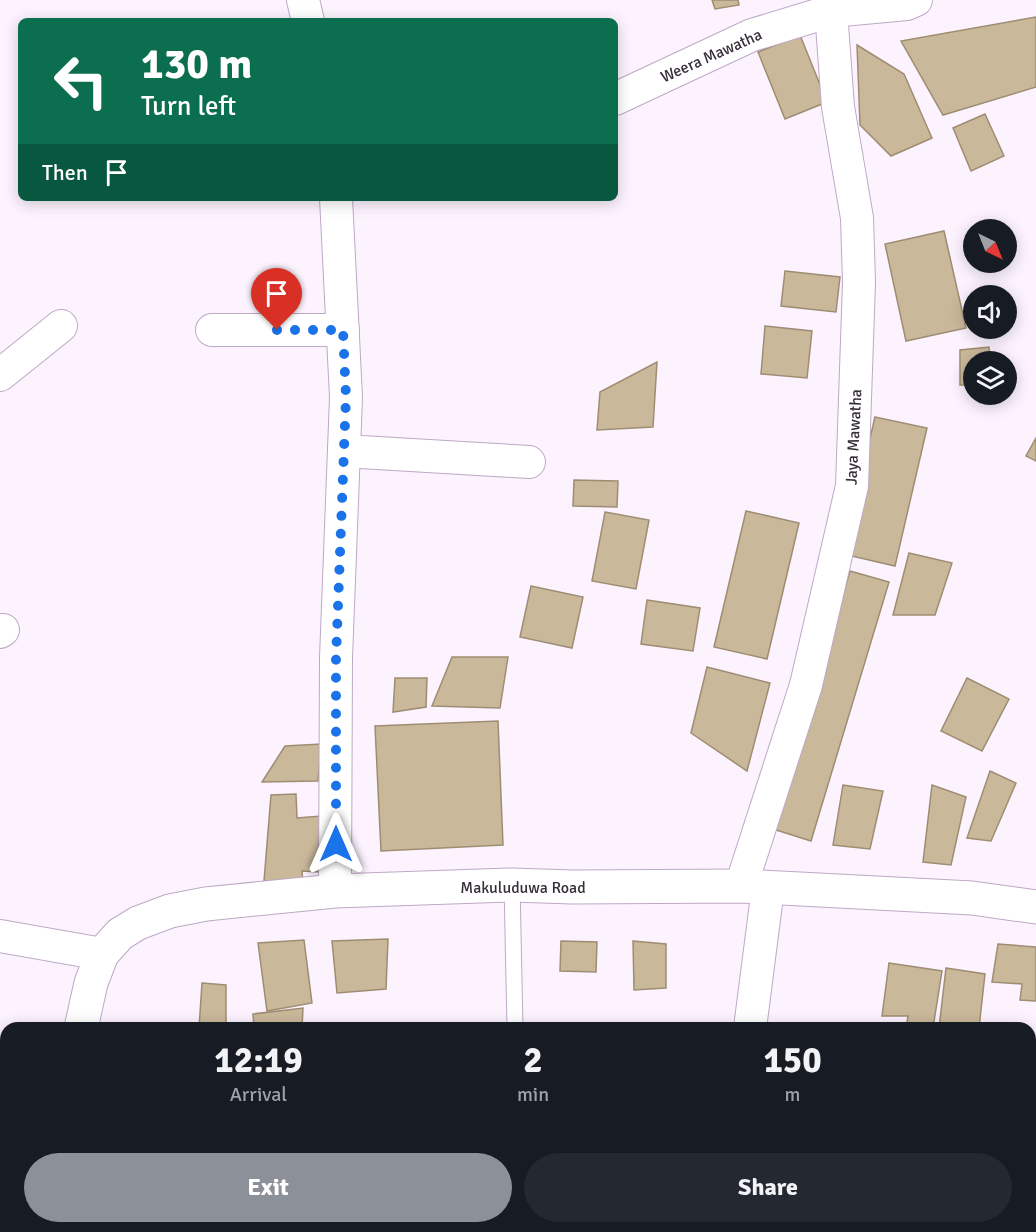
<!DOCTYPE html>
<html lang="en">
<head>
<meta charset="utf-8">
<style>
	body { margin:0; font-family:Signika,sans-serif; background:#242831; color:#f1f3f6; height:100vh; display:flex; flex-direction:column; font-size:22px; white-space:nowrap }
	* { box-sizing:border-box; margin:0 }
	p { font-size:20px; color:#9ea1a6 }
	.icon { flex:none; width:33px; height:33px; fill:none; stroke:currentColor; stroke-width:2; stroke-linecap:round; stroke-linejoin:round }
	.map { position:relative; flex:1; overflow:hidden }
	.side { position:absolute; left:0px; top:1022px; width:1036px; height:212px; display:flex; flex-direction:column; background:#171b24; border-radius:18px 18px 0 0; box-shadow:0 3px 15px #0003 }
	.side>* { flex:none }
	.top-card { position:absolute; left:18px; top:18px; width:600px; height:183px; border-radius:9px; box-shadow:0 3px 15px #0003; background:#0b6e4f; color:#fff; overflow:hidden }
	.needle { width:39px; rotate:137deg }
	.fabs { position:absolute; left:963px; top:219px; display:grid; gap:12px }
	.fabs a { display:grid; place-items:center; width:54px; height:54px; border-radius:50%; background:#171b24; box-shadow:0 3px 15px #0003; font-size:30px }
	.pin { position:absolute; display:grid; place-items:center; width:51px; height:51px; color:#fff; margin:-62px -26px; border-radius:50% 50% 50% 0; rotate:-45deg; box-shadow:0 0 6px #0007 }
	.pin .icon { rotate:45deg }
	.me { position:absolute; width:66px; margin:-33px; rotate:0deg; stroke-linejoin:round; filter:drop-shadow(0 0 4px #0008) }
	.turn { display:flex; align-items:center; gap:21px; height:126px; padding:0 24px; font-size:27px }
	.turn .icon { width:78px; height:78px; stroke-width:2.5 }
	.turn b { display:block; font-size:42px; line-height:51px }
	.then { display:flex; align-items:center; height:57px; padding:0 24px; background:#0003; gap:12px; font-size:22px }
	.eta { display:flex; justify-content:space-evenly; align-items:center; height:102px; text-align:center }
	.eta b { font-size:36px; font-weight:700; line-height:42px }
	.cta { display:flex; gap:12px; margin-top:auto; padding:12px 24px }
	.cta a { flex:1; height:69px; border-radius:36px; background:#8c9099; color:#fff; font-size:24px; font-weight:700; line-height:69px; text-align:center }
	.cta a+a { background:#242831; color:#f1f3f6 }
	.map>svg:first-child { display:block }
	.building { fill:#cab89b; stroke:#9e8d72; stroke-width:1.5 }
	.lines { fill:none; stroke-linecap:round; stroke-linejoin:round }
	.lane-casing { stroke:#bda9c4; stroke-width:17 }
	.street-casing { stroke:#bda9c4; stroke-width:34 }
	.secondary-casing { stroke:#bda9c4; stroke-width:35 }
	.lane { stroke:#fff; stroke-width:15 }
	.street { stroke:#fff; stroke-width:32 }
	.secondary { stroke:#fff; stroke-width:33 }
	.route { stroke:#1a73e8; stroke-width:10; stroke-dasharray:0 18 }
	.labels { text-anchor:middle; stroke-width:4.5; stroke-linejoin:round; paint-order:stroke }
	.street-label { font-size:16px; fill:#362e39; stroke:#fff }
</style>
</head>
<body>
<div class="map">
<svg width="1036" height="1232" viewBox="0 0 1036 1232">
	<rect width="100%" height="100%" fill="#fcf3ff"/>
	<g class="building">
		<path d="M712 0H738L739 5 715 9Z"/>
		<path d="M1036 17V87L943 115 901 41Z"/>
		<path d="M800 35 827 102 785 119 758 52Z"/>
		<path d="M857 45 904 74 932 138 891 156 860 125Z"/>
		<path d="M985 114 1004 156 971 171 953 128Z"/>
		<path d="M944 231 966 328 906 341 885 244Z"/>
		<path d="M785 271 840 277 836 312 781 306Z"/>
		<path d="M765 326 812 331 807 378 761 374Z"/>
		<path d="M989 347 990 362H974V385H960V350Z"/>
		<path d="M657 362 653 427 597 430 600 392Z"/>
		<path d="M875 417 927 428 895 566 843 554Z"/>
		<path d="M1036 438V461L1026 456Z"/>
		<path d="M574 480 618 481 617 507 573 506Z"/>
		<path d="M746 511 799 523 767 659 714 647Z"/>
		<path d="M605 512 649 520 636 589 592 581Z"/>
		<path d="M909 553 952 563 935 615H893Z"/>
		<path d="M850 571 889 582 811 841 773 829Z"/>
		<path d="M531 586 583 597 572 648 520 637Z"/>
		<path d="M647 600 700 608 693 651 641 644Z"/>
		<path d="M452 657H508L500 708 432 706Z"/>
		<path d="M707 667 770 683 747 771 691 733Z"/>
		<path d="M395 678H427L426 707 393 712Z"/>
		<path d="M967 678 1009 699 982 751 941 731Z"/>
		<path d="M498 721 503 845 381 851 375 726Z"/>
		<path d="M321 744 318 781 262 782 285 746Z"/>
		<path d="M990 771 1016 783 991 841 967 838Z"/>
		<path d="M843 785 883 791 870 849 833 845Z"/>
		<path d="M932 785 966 797 951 865 923 862Z"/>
		<path d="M296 794 297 818 321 816 320 872 302 871 303 883 264 881 271 795Z"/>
		<path d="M388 939 386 989 337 993 332 941Z"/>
		<path d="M304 940 312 1003 267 1011 258 943Z"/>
		<path d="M561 941 597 942 596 972 560 971Z"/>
		<path d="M633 941 666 944V988L634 990Z"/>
		<path d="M998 944 1036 947V1001L1020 1000 1022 984 992 982Z"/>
		<path d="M889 963 942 971 933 1028H906L908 1016H882Z"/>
		<path d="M946 968 985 974 979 1028H939Z"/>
		<path d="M202 983 226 985V1028H199Z"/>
		<path d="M303 1008 302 1028H254L253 1014Z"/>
		<path d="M356 1227H386L405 1232H355Z"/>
	</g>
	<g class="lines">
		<defs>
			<g id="lane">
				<path d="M512 885 515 1028"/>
				<path d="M519 1227V1232"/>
			</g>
			<g id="street">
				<path d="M303 0 308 21"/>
				<path d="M615 99 752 35 831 11 907 4 916 0"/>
				<path d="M212 330H343"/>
				<path d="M0 375 61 326"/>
				<path d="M344 451 529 462"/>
				<path d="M0 632 3 630"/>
				<path d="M741 886 806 685 852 486 859 282 857 218 838 107 831 11"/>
				<path d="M335 891 336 658 346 397 336 198"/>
				<path d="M0 936 102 954"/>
				<path d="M750 1028 768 888"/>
				<path d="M735 1232V1227"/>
			</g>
			<g id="secondary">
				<path d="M81 1028 91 983 102 954 120 934 138 923 170 911 206 904 335 891 512 885 572 887 741 886 972 898 1036 907"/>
				<path d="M0 1204 6 1200"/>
			</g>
		</defs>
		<use href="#lane" class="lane-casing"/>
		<use href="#street" class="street-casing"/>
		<use href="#secondary" class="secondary-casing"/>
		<use href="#lane" class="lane"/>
		<use href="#street" class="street"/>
		<use href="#secondary" class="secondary"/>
	</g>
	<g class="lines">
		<path class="route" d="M277 330H343L346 397 336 658V844"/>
	</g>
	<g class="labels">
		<g class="street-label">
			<text transform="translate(711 55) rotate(-24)" y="6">Weera Mawatha</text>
			<text transform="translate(853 437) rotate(-87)" y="6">Jaya Mawatha</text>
			<text x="523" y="893">Makuluduwa Road</text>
		</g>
	</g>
</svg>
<div class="fabs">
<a><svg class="needle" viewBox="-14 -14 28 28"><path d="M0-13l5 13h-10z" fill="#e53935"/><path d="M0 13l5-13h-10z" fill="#9ea1a6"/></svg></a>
<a><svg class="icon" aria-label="sound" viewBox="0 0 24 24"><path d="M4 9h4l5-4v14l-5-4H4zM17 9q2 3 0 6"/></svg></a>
<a><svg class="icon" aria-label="layers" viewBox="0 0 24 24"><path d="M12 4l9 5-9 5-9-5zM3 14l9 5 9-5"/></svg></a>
</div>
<div class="pin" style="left:277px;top:330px;background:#d93025"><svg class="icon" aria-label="arrive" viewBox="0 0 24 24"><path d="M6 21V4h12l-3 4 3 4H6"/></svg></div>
<svg class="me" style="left:336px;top:844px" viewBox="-20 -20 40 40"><path d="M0-17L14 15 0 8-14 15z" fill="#1a73e8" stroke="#fff" stroke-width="4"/></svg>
<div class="top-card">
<div class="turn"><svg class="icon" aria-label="left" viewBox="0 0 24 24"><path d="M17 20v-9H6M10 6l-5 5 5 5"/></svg><div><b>130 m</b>Turn left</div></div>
<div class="then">Then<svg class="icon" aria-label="arrive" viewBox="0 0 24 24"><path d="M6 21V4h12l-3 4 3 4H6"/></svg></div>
</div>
<section class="side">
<div class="eta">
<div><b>12:19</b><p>Arrival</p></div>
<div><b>2</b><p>min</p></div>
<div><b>150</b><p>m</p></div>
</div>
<div class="cta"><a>Exit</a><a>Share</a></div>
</section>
</div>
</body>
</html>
